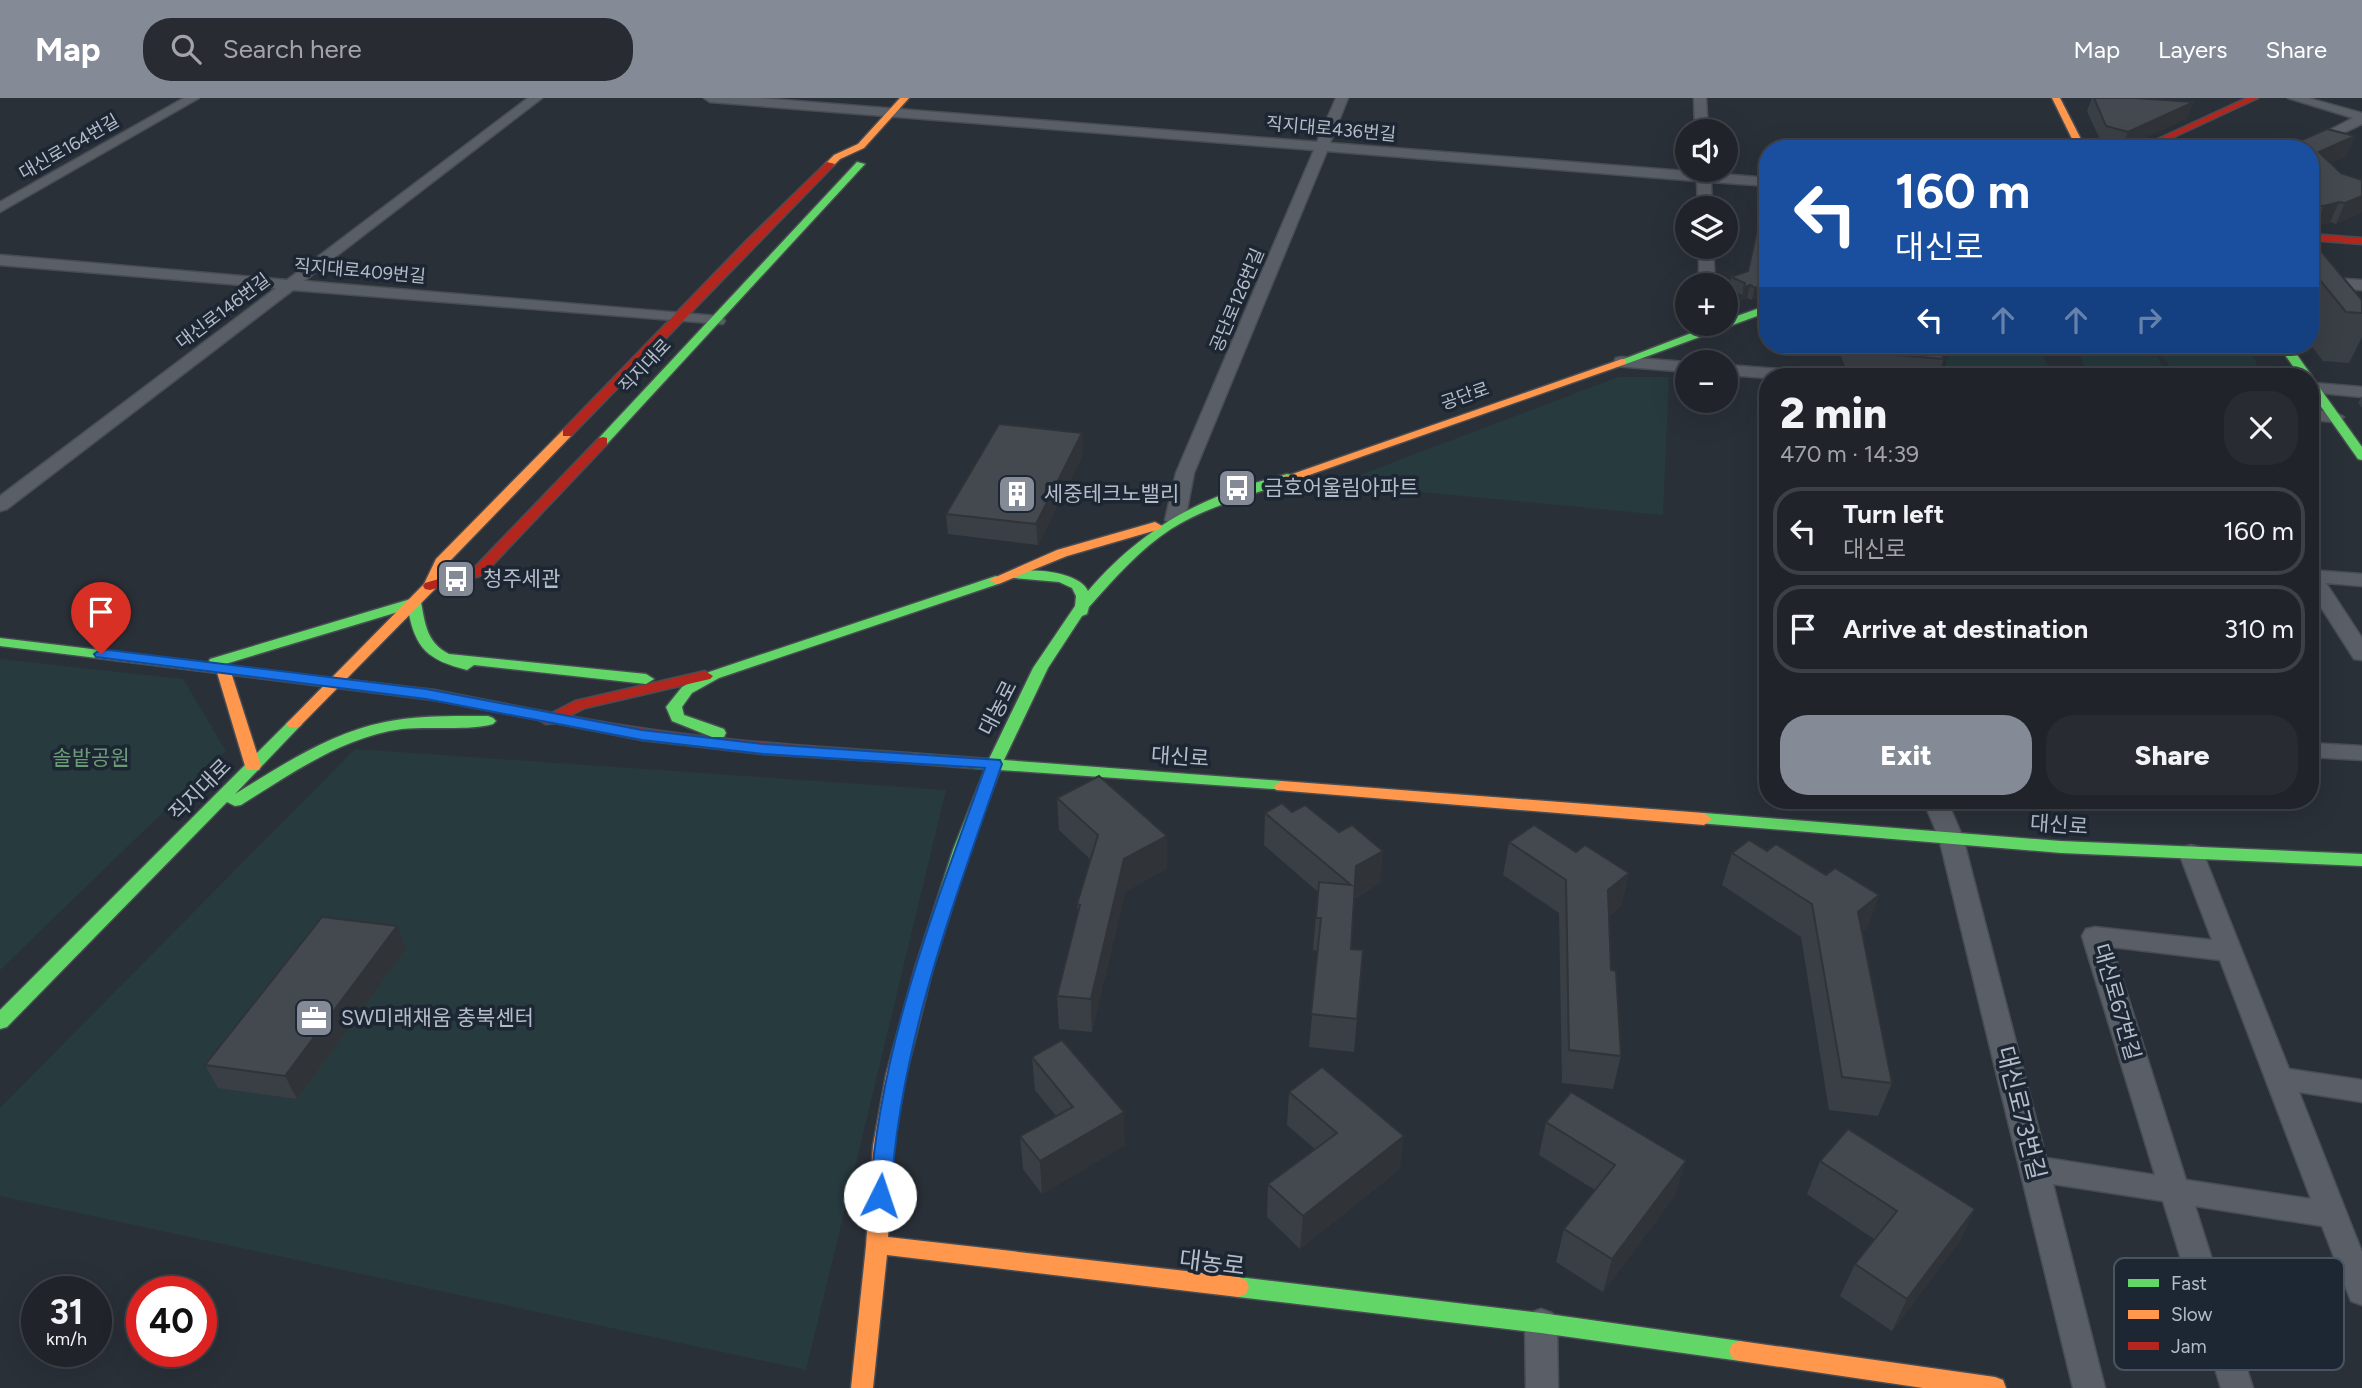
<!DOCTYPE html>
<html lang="en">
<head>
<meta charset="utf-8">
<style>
	body { margin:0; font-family:Figtree,"Noto Sans KR",sans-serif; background:#282c32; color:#f1f3f6; height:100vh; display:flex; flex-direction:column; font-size:26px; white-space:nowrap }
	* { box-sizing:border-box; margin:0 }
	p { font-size:23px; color:#a2a4a8 }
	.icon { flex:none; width:38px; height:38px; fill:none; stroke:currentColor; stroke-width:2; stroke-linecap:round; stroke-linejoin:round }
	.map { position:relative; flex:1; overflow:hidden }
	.drawer { position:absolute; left:1759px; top:270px; width:560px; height:441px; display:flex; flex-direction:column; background:#20242a; border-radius:28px; box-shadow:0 7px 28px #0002,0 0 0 2px #3d4147 }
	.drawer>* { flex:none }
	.banner { position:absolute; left:1759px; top:42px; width:560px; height:214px; border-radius:28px; box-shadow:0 7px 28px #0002,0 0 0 2px #3d4147; background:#1a4fa0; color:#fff; overflow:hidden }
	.fabs { position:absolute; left:1675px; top:21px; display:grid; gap:14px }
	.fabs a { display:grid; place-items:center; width:63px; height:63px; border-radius:50%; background:#20242a; box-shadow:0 7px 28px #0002,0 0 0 2px #3d4147; font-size:35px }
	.speed { position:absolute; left:21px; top:1178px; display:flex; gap:14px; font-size:35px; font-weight:700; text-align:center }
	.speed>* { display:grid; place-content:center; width:91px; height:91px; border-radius:50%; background:#20242a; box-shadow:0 7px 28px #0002,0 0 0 2px #3d4147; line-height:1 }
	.speed small { font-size:18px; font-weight:400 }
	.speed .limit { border:10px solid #d22; background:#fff; color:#111 }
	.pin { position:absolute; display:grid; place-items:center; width:60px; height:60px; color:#fff; margin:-72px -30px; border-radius:50% 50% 50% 0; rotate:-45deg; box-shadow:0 0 7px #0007 }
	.pin .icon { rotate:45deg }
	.me { position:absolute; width:77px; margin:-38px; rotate:4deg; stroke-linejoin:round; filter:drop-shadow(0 0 5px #0008) }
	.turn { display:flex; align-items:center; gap:24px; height:147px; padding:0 21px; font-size:32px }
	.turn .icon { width:91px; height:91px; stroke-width:2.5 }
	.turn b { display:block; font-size:49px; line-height:60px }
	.lanes { display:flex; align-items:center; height:66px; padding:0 21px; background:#0003; justify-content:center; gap:35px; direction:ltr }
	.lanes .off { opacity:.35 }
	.round { display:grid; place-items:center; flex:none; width:74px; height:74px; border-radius:28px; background:#282c32 }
	.head { display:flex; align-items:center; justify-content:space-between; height:119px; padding:0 21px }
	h1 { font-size:42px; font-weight:800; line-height:52px }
	.action { display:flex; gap:14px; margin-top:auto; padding:14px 21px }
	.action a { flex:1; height:80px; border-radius:28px; background:#848b96; color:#fff; font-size:28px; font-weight:800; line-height:80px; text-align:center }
	.action a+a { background:#282c32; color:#f1f3f6 }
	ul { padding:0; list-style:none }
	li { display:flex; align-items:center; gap:21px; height:88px; margin:0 14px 10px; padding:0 7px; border:4px solid #3d4147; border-radius:28px }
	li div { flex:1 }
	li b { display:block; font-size:26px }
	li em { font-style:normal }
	header { display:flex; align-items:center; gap:42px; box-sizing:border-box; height:98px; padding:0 35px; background:#848b96; color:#fff }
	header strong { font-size:33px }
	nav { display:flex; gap:38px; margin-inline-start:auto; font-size:24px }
	.search { width:490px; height:63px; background:#282c32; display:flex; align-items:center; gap:18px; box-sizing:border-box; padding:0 24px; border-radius:28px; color:#a2a4a8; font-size:26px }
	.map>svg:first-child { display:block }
	.green { fill:#273a3e }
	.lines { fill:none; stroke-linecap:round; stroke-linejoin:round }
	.street-casing { stroke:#484c53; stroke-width:3 }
	.fast-casing { stroke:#484c53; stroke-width:3 }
	.slow-casing { stroke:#484c53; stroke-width:3 }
	.jam-casing { stroke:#484c53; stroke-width:3 }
	.street { fill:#5a5e66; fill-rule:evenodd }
	.fast { fill:#63d668; fill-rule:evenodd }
	.slow { fill:#ff974d; fill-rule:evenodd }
	.jam { fill:#b3261e; fill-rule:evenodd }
	.wall { fill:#3a3f45 }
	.shaded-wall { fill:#303338 }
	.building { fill:#444950; stroke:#303338; stroke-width:2 }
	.route { fill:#1a73e8; stroke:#114b97; stroke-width:2 }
	.labels { text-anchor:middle; stroke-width:7; stroke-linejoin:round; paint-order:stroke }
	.far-street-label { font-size:18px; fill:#b4bcc9; stroke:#1d2633 }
	.poi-label { font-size:21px; fill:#b4bcc9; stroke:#1d2633; text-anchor:start }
	.street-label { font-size:21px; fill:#b4bcc9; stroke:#1d2633 }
	.park-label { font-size:21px; fill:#6b9a76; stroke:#1d2633 }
	.near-street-label { font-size:24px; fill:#b4bcc9; stroke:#1d2633 }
	.key { fill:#1d2633; stroke:#4a5360; stroke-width:2 }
	.key-label { font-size:19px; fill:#b4bcc9 }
</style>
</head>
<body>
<header>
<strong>Map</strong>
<div class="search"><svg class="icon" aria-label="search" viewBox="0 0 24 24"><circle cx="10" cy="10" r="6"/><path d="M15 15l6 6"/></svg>Search here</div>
<nav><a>Map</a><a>Layers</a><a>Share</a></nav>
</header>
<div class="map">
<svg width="2362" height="1290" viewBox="0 0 2362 1290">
	<rect width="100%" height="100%" fill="#2a3038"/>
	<g class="green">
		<path d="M1949 247H2038L2049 270 2063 278H1970L1946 275V263L1951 256Z"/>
		<path d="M2097 247H2236L2255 261 2259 278H2174L2166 262 2152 253Z"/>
		<path d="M2078 250 2158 259 2166 278H2087Z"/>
		<path d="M1618 279H1669L1663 417 1336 386Z"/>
		<path d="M0 561 183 581 226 653 0 872Z"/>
		<path d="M355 651 946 692 806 1272 0 1098V1010Z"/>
	</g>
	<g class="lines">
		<defs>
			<g id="street">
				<path d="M184 0H199L0 114V104Z"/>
				<path d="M528 0H542L304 183 717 218 723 220 725 223 723 226 293 192 7 411 0 413V398L276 190 0 167V157L287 182Z"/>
				<path d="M704 0H758L1317 44 1336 0H1348L1330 45 1697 74V72H1711V75L1768 80V88L1711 84 1712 110H1698L1697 83 1327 53 1194 375 1185 422 1175 428 1165 422 1176 375 1314 52 710 4Z"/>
				<path d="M1694 0H1706L1708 33H1695Z"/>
				<path d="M2288 0H2308L2362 15V26L2310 51H2293L2353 20Z"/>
				<path d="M1699 149H1713L1715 187H1699Z"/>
				<path d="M2310 179 2362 182V192L2310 189Z"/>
				<path d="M1622 259 1687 264V274L1616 268 1614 264 1616 260Z"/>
				<path d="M1726 267 1808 273 1816 278 1768 280 1726 277Z"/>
				<path d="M2314 285 2362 289V299L2310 294V286Z"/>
				<path d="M2310 312 2335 314 2344 319 2335 324 2310 322Z"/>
				<path d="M2310 472 2362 476V488L2326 485 2362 540V562L2354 561 2310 492Z"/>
				<path d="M2310 645 2362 648V662L2310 659Z"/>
				<path d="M1923 702H1947L1963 740 2046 1060 2155 1077 2082 838 2086 831 2095 829 2212 842 2179 755 2182 749 2191 747 2200 749 2203 755 2289 971 2362 982V1004L2299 994 2362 1154V1207L2351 1203 2322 1128 2195 1108 2253 1290H2221L2163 1103 2053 1086 2105 1290H2073L1939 740ZM2112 849 2220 862 2311 1101 2186 1082Z"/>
				<path d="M1541 1211 1552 1215 1557 1225 1558 1290H1526L1525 1225 1530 1215Z"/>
			</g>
			<g id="fast">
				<path d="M857 64 865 66 607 346H599V340Z"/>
				<path d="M1768 207V214L1626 266H1618L1616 264 1715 226H1726V222Z"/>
				<path d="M2278 247H2290L2312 278 2310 280V278H2300Z"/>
				<path d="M2310 281 2314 282 2362 349V362L2358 361 2310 293Z"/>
				<path d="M1287 376 1292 377V383C1251 397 1208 408 1171 431 1139 452 1114 481 1089 509L1087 516 1082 518 1048 570 1004 662 1282 683 1290 688 1288 692 1000 672 970 752 933 870 930 875 924 877 918 875 915 870 953 752 985 671 908 665 900 660 908 655 989 661 1033 570 1075 508 1076 498 1072 490 1059 484 1014 480 1012 477 1014 474C1034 470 1079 474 1088 493 1145 427 1203 398 1287 376Z"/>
				<path d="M996 478 1003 482 1001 485 719 580 692 595 682 609 684 617 724 631 726 635 724 639H712L672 623 666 609 682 589 709 574Z"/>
				<path d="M414 500 421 504C425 526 427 545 449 556L646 576 654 581 646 586 474 567 467 572C428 562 415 551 408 511L222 567 434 592 442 597 439 600 434 602 0 548V540L208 565 210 561Z"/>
				<path d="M488 618 493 620 496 623 493 626C470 633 429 628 402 631 342 639 291 676 241 707L235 708 227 704 7 929 0 931V912L289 623 294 621 302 626 235 696C282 667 330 635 385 624 419 617 454 618 488 618Z"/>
				<path d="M1704 715 2061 743 2362 756V768L2061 755 1698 725 1696 721Z"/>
				<path d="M1238 1179 1541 1215 1740 1243 1748 1246 1751 1253 1748 1260 1740 1263 1541 1235 1238 1199 1230 1196 1227 1189 1230 1182Z"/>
			</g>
			<g id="slow">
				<path d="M900 0H909L864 50 840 61 833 68H827L825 66 834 57 858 46Z"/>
				<path d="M2052 0H2060L2086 51H2077Z"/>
				<path d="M1622 261 1626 262V266L1292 383H1282L1281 380Z"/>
				<path d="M567 331 571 332V338L447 466 435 491 299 629H289L286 626 289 623 424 486 436 461 563 332Z"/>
				<path d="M1155 424 1162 428 1160 431 1067 458 1001 485 996 486 989 482 1057 452Z"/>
				<path d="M223 566 230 571 261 668 259 672H247L245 668 216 571Z"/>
				<path d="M1282 683 1704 715 1712 721 1704 727 1276 692 1274 688Z"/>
				<path d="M924 863 930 865 933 870 906 977 893 1048 888 1139 1238 1179 1246 1182 1249 1189 1246 1196 1238 1199 887 1157 873 1290H851L866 1148 873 1048 886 977 915 870 918 865Z"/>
				<path d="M1740 1243 1995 1279 2003 1282 2006 1290H1923L1740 1263 1732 1260 1729 1253 1732 1246Z"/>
			</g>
			<g id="jam">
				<path d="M2247 0H2258L2148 51H2136Z"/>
				<path d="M827 64 835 66 571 338H563V332L746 143Z"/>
				<path d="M2310 136 2362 140V146L2310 142Z"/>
				<path d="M603 339 607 340V346L483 477 430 492 425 491 423 488 425 485 473 471 599 340Z"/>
				<path d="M705 573 713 578 710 581 585 610 569 618C682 640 794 648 908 655L916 660 908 665 763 656 642 642 555 625 546 626 539 622 434 602 426 597 434 592 552 615 575 603Z"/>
			</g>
		</defs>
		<use href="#street" class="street-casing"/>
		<use href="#fast" class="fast-casing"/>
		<use href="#slow" class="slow-casing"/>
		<use href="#jam" class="jam-casing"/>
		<use href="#street" class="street"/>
		<use href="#fast" class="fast"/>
		<use href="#slow" class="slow"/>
		<use href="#jam" class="jam"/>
	</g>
	<g class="wall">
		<path d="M2092 0H2135L2187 20 2122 51 2101 44 2087 13Z"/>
		<path d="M2355 38 2346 58 2330 65 2341 75 2362 82V114L2336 126 2330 124 2315 129 2310 128V51H2287L2288 48Z"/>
		<path d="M1768 128V196L1752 202 1747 200 1741 202 1742 197 1729 191 1731 179 1747 173Z"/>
		<path d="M2310 151 2362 202V239L2349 265 2323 263 2310 246Z"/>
		<path d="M1841 247H1938L1944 261 1938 278H1920L1846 272 1839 252Z"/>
		<path d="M2362 298V310L2358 305Z"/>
		<path d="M1082 335 1083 356 1038 447 948 436 946 416Z"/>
		<path d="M1057 700 1167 770 1125 794 1092 934 1059 931 1057 898 1078 816 1077 806 1090 761 1059 732Z"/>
		<path d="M1292 714 1383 753 1380 785 1354 801 1351 851 1363 852 1354 954 1309 949 1318 853 1313 852 1318 794 1264 747 1265 715Z"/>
		<path d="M1509 744 1576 754 1629 775 1621 808 1609 818 1611 872 1621 958 1613 991 1562 985 1559 815 1503 777Z"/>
		<path d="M1767 753 1879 797 1867 830 1862 834 1892 985 1878 1018 1829 1012 1801 839 1722 787 1732 755Z"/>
		<path d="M406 851 297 1001 218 990 205 967Z"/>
		<path d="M1032 959 1125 1047 1042 1096 1023 1071 1020 1038 1056 1018 1035 992Z"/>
		<path d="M1289 994 1400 1071 1300 1151 1267 1119 1268 1086 1315 1051 1287 1027Z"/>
		<path d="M1546 1024 1676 1096 1603 1194 1556 1164 1564 1131 1595 1092 1539 1057Z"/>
		<path d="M1820 1063 1975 1111 1959 1144 1892 1233 1840 1198 1855 1166 1874 1141 1807 1096Z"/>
	</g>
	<g class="shaded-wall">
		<path d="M2194 4 2187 20 2122 51 2128 34Z"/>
		<path d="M2355 38 2346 58 2311 74 2319 54Z"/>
		<path d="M2362 98V114L2336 126 2345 105Z"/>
		<path d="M2339 104 2330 124 2315 129 2324 108Z"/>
		<path d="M1768 185V196L1752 202 1755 190Z"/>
		<path d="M1750 187 1747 200 1741 202 1744 190Z"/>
		<path d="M1082 335 1083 356 1038 447 1036 426Z"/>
		<path d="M1167 738V770L1125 794 1092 934 1091 901 1124 761Z"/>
		<path d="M1383 753 1380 785 1353 801 1356 768Z"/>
		<path d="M1629 775 1621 808 1601 824 1608 792Z"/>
		<path d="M1879 797 1867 830 1846 847 1858 814Z"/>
		<path d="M397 828 406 851 297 1001 285 978Z"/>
		<path d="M1124 1014 1125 1047 1042 1096 1040 1063Z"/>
		<path d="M1404 1038 1400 1071 1300 1151 1303 1118Z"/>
		<path d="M1686 1063 1676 1096 1603 1194 1612 1161Z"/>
		<path d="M1975 1111 1959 1144 1892 1233 1907 1201Z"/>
	</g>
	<g class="building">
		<path d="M2094 0H2135L2194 4 2128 34 2106 28Z"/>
		<path d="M2327 31 2355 38 2319 54 2341 75 2362 82V98L2345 105 2339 104 2324 108 2310 107V51H2291L2288 48Z"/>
		<path d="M1758 128H1768V185L1755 190 1750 187 1744 190 1745 185 1731 179 1748 173Z"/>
		<path d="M2310 151 2320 152 2362 202V215L2346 214 2310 170Z"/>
		<path d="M1849 247H1938L1944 261 1852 253Z"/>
		<path d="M999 326 1082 335 1036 426 946 416Z"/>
		<path d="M1099 678 1167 738 1124 761 1091 901 1057 898 1080 807 1077 806 1098 737 1057 700Z"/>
		<path d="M1282 705 1292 714 1305 707 1339 734 1352 727 1383 753 1356 768 1351 851 1363 852 1357 921 1311 916 1321 820H1316L1319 784 1351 787 1265 715Z"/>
		<path d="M1534 727 1576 754 1585 747 1629 775 1608 792 1611 872 1616 873 1621 958 1569 952 1566 782 1509 744Z"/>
		<path d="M1749 742 1767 753 1776 746 1826 777 1835 770 1879 797 1858 814 1892 985 1842 979 1812 806 1732 755Z"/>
		<path d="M322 819 397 828 285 978 205 967Z"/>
		<path d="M1062 942 1124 1014 1040 1063 1020 1038 1073 1009 1032 959Z"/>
		<path d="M1322 969 1404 1038 1303 1118 1268 1086 1337 1035 1289 994Z"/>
		<path d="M1571 994 1686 1063 1612 1161 1564 1131 1615 1067 1546 1024Z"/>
		<path d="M1848 1031 1975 1111 1907 1201 1855 1166 1897 1113 1820 1063Z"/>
	</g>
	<path class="route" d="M101 551 426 591 642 632 763 646 1000 662 1002 666C953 808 899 947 891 1098L887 1104 880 1107 873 1104 870 1098C880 948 934 811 985 670L763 656 642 642 426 601 96 559 94 556Z"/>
	<defs>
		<symbol id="bus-square" viewBox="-11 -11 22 22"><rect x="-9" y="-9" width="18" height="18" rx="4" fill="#848b96" stroke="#1d2633"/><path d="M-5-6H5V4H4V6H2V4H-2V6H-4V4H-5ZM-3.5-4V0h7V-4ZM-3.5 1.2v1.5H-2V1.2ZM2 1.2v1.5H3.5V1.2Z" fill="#fff"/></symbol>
		<symbol id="building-square" viewBox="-11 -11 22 22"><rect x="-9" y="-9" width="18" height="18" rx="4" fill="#848b96" stroke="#1d2633"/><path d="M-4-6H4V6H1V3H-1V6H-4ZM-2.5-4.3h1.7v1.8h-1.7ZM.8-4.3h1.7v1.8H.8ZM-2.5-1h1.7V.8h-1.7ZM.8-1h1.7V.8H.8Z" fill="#fff"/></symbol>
		<symbol id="office-square" viewBox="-11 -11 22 22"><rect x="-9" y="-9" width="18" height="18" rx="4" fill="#848b96" stroke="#1d2633"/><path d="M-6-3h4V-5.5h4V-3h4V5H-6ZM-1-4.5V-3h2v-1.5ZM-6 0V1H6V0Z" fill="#fff"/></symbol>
	</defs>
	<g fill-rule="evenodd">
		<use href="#bus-square" x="1215" y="368" width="44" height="44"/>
		<use href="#building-square" x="995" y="374" width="44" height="44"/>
		<use href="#bus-square" x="434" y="459" width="44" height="44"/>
		<use href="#office-square" x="292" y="898" width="44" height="44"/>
	</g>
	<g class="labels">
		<g class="far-street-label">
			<text transform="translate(1331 31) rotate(5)" y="6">직지대로436번길</text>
			<text transform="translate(69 49) rotate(-30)" y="6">대신로164번길</text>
			<text transform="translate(360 173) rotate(5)" y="6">직지대로409번길</text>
			<text transform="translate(1237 202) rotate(-67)" y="6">공단로126번길</text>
			<text transform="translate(223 213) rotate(-37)" y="6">대신로146번길</text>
			<text transform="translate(645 268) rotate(-47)" y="6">직지대로</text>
			<text transform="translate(1465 298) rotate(-19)" y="6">공단로</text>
		</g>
		<g class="poi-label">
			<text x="1264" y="397">금호어울림아파트</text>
			<text x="1044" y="403">세중테크노밸리</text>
			<text x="483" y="488">청주세관</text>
			<text x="341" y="927">SW미래채움 충북센터</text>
		</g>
		<g class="street-label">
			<text transform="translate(998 610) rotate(-63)" y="7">대농로</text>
			<text transform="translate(1180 659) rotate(4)" y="7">대신로</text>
			<text transform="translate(200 692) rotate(-45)" y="7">직지대로</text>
			<text transform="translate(2059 727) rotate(4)" y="7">대신로</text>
			<text transform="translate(2117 904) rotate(74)" y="7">대신로67번길</text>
		</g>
		<g class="park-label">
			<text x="91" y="667">솔밭공원</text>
		</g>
		<g class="near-street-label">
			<text transform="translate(2021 1015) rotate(76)" y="8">대신로73번길</text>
			<text transform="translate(1212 1165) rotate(7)" y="8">대농로</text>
		</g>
	</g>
	<rect x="2114" y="1160" width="230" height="112" rx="10" class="key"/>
	<rect x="2128" y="1181" width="31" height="8" fill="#63d668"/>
	<rect x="2128" y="1212" width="31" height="9" fill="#ff974d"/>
	<rect x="2128" y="1244" width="31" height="8" fill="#b3261e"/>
	<g class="key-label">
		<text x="2171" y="1192">Fast</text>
		<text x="2171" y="1223">Slow</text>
		<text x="2171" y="1255">Jam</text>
	</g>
</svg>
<div class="fabs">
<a><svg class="icon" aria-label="sound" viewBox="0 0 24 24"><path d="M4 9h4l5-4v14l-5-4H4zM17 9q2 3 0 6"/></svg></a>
<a><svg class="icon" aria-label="layers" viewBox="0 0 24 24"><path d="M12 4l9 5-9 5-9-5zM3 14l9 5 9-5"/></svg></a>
<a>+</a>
<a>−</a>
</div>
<div class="speed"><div>31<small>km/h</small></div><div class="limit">40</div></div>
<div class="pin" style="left:101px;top:556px;background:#d93025"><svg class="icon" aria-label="arrive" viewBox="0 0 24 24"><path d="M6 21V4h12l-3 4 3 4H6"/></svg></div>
<svg class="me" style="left:880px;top:1098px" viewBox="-20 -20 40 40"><circle r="19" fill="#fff"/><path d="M0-13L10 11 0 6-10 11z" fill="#1a73e8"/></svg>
<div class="banner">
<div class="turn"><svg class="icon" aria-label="left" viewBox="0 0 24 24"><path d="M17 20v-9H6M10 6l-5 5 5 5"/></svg><div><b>160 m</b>대신로</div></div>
<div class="lanes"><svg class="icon" aria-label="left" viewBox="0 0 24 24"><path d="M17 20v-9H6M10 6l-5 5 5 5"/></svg><svg class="icon off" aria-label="ahead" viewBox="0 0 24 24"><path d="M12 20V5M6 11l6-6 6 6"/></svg><svg class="icon off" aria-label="ahead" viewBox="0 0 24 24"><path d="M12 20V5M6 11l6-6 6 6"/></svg><svg class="icon off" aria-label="right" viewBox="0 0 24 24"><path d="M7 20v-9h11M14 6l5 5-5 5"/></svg></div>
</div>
<section class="drawer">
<div class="head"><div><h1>2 min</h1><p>470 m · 14:39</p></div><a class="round"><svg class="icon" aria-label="close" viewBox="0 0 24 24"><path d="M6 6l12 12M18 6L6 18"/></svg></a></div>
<ul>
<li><svg class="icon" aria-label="left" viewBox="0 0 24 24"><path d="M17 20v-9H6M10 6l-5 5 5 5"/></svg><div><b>Turn left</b><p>대신로</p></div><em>160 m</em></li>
<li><svg class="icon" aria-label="arrive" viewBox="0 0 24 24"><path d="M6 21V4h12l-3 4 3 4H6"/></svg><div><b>Arrive at destination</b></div><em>310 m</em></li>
</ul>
<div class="action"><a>Exit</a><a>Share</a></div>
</section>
</div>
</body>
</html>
